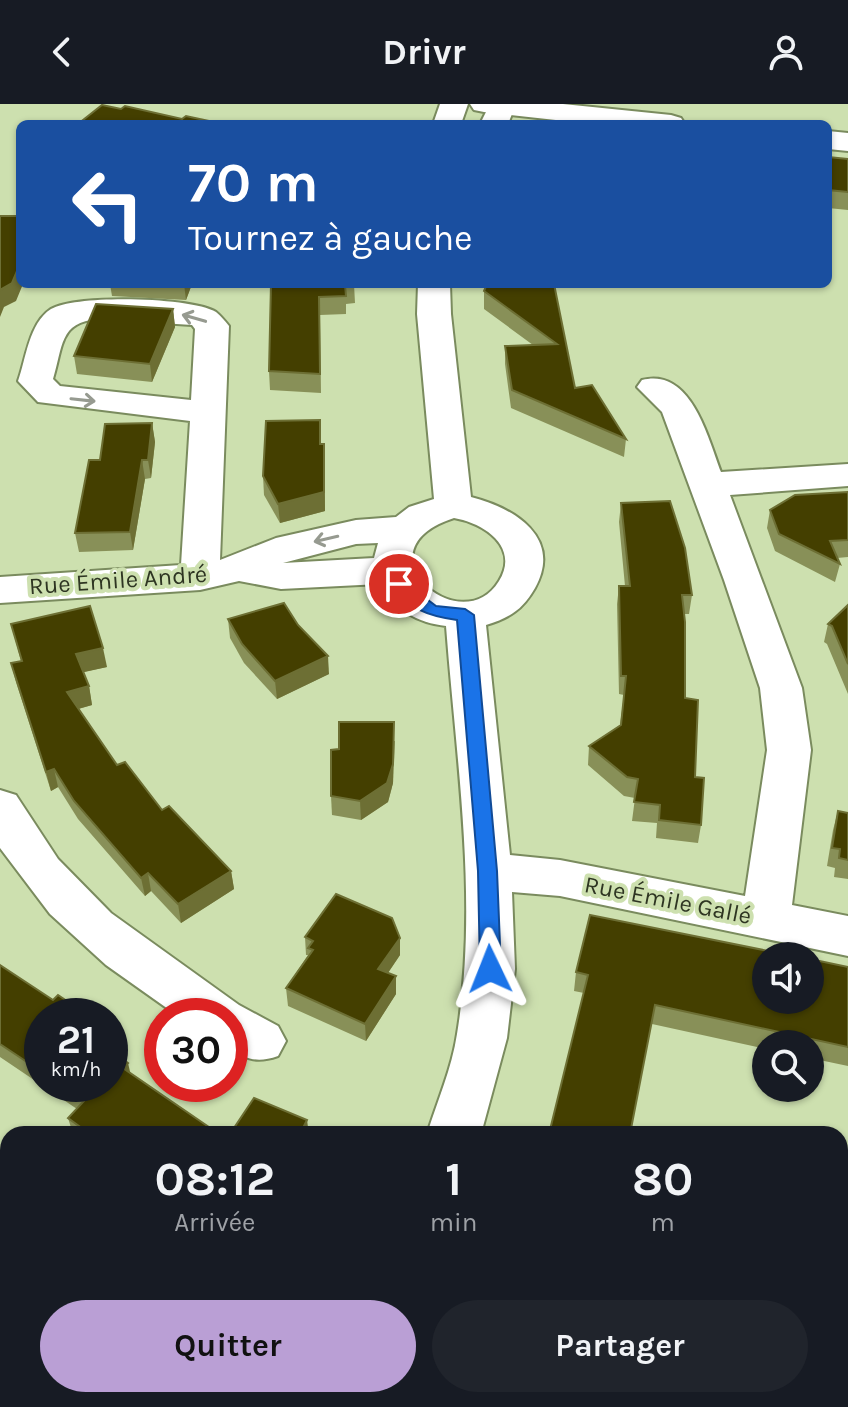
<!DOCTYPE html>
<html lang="fr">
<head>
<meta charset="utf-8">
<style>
	body { margin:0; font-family:Karla,sans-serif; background:#20242c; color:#f1f3f6; height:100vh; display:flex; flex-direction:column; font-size:30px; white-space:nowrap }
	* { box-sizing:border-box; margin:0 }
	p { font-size:26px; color:#9ea1a6 }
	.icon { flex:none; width:44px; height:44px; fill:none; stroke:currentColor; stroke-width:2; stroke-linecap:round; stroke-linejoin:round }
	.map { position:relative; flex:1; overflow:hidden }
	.drawer { position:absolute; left:0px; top:1022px; width:848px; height:282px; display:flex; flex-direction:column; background:#171b24; border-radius:24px 24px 0 0; box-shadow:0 2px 6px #0004 }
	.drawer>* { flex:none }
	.hud { position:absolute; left:16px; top:16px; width:816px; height:168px; border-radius:12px; box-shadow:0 2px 6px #0004; background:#1a4fa0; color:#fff; overflow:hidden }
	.buttons { position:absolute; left:752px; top:838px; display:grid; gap:16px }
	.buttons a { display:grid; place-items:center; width:72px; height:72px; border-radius:50%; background:#171b24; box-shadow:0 2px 6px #0004; font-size:40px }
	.speed { position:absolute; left:24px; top:894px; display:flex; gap:16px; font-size:40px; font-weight:700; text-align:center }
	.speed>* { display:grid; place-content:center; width:104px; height:104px; border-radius:50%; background:#171b24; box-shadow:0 2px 6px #0004; line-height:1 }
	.speed small { font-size:20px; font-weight:400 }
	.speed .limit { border:12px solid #d22; background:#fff; color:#111 }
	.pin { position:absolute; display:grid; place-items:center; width:68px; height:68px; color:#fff; margin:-34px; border:4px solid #fff; border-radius:50%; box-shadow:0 2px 8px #0007 }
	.me { position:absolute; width:88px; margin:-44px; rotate:358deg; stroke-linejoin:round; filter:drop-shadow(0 0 6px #0008) }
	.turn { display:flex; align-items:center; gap:28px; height:168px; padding:0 40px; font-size:36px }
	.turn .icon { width:104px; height:104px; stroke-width:2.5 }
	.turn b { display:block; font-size:56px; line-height:68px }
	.eta { display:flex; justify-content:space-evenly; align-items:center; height:136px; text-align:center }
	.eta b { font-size:48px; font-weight:700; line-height:56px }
	.cta { display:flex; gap:16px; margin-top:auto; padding:16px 40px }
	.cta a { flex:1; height:92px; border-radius:48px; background:#ba9fd5; color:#111; font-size:32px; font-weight:700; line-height:92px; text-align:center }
	.cta a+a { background:#20242c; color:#f1f3f6 }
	header { display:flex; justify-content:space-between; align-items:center; height:104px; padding:0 40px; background:#171b24; font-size:36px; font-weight:700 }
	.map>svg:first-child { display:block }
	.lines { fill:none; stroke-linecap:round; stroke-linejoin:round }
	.minor-casing { stroke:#7a8b5e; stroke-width:4 }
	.major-casing { stroke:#7a8b5e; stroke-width:4 }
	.minor { fill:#fff; fill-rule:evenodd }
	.major { fill:#fff; fill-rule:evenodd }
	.wall { fill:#889058 }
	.shaded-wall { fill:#6d6f34 }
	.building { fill:#443f00; stroke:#6d6f34; stroke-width:2 }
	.oneway { stroke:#969a90 }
	.route { fill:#1a73e8; stroke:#114b97; stroke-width:2 }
	.labels { text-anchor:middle; stroke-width:8; stroke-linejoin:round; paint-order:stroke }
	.street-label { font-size:24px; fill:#2e3522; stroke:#cde0af }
</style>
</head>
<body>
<header><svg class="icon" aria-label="back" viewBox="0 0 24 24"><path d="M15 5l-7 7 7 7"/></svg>Drivr<svg class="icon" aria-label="person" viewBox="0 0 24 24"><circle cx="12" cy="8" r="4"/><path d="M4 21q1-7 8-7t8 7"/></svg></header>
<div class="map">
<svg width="848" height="1303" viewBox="0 0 848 1303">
	<rect width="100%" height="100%" fill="#cde0af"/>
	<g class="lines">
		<defs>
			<g id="minor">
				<path d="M440 0H468L461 20H433Z"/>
				<path d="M490 0H516L508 20H480Z"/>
				<path d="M418 180H450L451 210 471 393C514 404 563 433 535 484 523 505 510 514 486 521L510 751 560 756 745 792 767 646 760 584 724 476 662 308 637 283 642 276C691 263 708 334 721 368L848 360V382L730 391 802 584 811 646 792 801 848 812V852L560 792 512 788 515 865 507 934 481 1030H427C437 998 452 964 457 930 479 797 456 656 446 522 418 519 393 505 380 480L281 485 239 477 200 486 0 499V473L181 461 190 317 38 298 18 277C26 255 29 219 51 205 76 190 192 193 216 208 221 212 225 217 229 222L220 456 276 434 356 416 396 413 409 403 434 395 417 210ZM98 215 192 221 195 225 191 296 60 282 53 275C63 243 59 218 98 215ZM454 414C484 419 520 443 499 477 461 539 354 446 454 414ZM378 439 374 454 283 459 356 440Z"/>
				<path d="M0 686 16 691 58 755 111 809 239 901 278 922 286 937 278 952C258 959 248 956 230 945V912H178L106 861 50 810 0 744Z"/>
				<path d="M290 1296H351L348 1303H287Z"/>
			</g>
			<g id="major">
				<path d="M470 0H563L671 11 681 14 685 20H592L484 8 474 6Z"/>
				<path d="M828 27 848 29V47L828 45Z"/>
			</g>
		</defs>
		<use href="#minor" class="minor-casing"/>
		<use href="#major" class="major-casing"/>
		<use href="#minor" class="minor"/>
		<use href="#major" class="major"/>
	</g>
	<g class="wall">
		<path d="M828 53 848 55V106L828 104Z"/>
		<path d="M110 180H192L186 196 112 192Z"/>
		<path d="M271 180H354L355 199 346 200V210L320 211 321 289 270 286 269 267Z"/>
		<path d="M554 180 575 284 626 335 624 353 511 304 505 260V242L533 241 484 205V187Z"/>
		<path d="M173 205 175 223 152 278 77 270 74 252Z"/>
		<path d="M152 319 155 338 151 374 145 375 133 446 79 448 75 429 100 356Z"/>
		<path d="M321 340 325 359V407L280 419 264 391 263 372Z"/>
		<path d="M848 388V453L837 454 840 460 835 478 775 447 767 424 770 406Z"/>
		<path d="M621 399 692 491 689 510H684L685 594 701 721 698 739 656 734 657 719 632 717 635 694 624 692 588 661 589 642 620 621 624 591 619 590 617 500 619 482H625L619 418Z"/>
		<path d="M848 501V590L827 540 824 538 828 520Z"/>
		<path d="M228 515 329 570 277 595 244 559 230 534Z"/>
		<path d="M11 520 107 563 83 568 89 582 92 601 78 605 117 661 162 706 231 767 234 785 181 819 151 787 145 792 78 715 58 683 51 687 16 578 11 559 21 557Z"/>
		<path d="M395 637 393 679 388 698 361 716 332 711 331 692 339 645Z"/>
		<path d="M838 707 848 709V775L834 773 835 764 827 762 833 726Z"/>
		<path d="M305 833 400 851 388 869 396 872V890L366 937 288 902 286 884 308 851H306Z"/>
		<path d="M0 861 42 912V980H110L130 969 219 1030H73L68 1014 77 1005 0 953Z"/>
		<path d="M848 863V962L810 954V940H766V945L652 920 584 889 574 887 576 868Z"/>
		<path d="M848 1243V1303H552L525 1296H840Z"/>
	</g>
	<g class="shaded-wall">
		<path d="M20 160V180H23L16 197 4 203 0 213V186Z"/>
		<path d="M184 180H192L186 196Z"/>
		<path d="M173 205 175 223 152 278 150 260Z"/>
		<path d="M152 319 155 338 151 374 148 356Z"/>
		<path d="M324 340 325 407 280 419 278 400Z"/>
		<path d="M142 356 145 375 133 446 130 428Z"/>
		<path d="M103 544 107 563 80 569 76 550Z"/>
		<path d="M328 552 329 570 277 595 275 577Z"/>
		<path d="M89 582 92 601 71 607 67 588Z"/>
		<path d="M394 618 393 679 388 698 361 716 360 697Z"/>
		<path d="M54 665 58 683 51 687 46 668Z"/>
		<path d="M231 767 234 785 181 819 178 800Z"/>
		<path d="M148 769 151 787 145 792 141 774Z"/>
		<path d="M400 834V851L379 882 378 865Z"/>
		<path d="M396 872V890L366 937 365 920Z"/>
		<path d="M128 959 132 976 123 964Z"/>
		<path d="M307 1016 309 1030H300Z"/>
	</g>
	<g class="building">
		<path d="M102 1 121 5 125 2 182 15 186 12 223 20H78Z"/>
		<path d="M828 53 848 55V88L828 86Z"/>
		<path d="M0 112H20V160L12 179 0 186Z"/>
		<path d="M271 180H354V181H345L346 192 319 193 320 270 269 267Z"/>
		<path d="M487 180H554L575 284 592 281 626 335 512 286 505 242 557 240 484 187Z"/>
		<path d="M96 200 173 205 150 260 74 252Z"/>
		<path d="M320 316V340H324V388L278 400 263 372 266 317Z"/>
		<path d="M152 319 148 356H142L130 428 75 429 89 356H100L105 320Z"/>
		<path d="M848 388V436L830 437 840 460 779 430 770 406 795 391Z"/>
		<path d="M670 397 685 444 692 491H682L685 518V594L698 596 695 673 704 674 701 721 659 716 660 701 634 698 638 675 627 673 589 642 621 621 626 572H621L619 482H630L621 399Z"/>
		<path d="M284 499 298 521 328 552 275 577 242 540 228 515Z"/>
		<path d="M848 501V560L832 522 828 520Z"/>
		<path d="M90 502 103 544 76 550 89 582 67 588 117 661 125 658 162 706 169 702 231 767 178 800 148 769 141 774 74 697 54 665 46 668 11 559 22 557 11 520Z"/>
		<path d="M339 618H394L393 660 387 679 360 697 331 692V646L339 645Z"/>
		<path d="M838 707 848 709V756L839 754 840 745 832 744Z"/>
		<path d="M336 790 392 814 400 834 378 865 396 872 365 920 286 884 313 846 308 844 313 837 305 833Z"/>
		<path d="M590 811 793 852H766V896H810V855L848 863V943L655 901 630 1030H549L588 871 576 868Z"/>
		<path d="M0 861 53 896 58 891 89 912H42V968L0 940Z"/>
		<path d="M110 945 128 959 123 964 219 1030H90L68 1014 85 996 61 980H110Z"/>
		<path d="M254 994 307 1016 300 1030H230Z"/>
		<path d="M840 1246 848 1248V1303H615L587 1296H840Z"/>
	</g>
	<defs><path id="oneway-shaft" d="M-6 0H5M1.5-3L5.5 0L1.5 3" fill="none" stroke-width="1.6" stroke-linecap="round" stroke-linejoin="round" transform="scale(2)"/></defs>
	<g class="oneway">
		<use href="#oneway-shaft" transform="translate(194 214) rotate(-164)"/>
		<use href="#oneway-shaft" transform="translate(83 296) rotate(6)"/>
		<use href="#oneway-shaft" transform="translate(326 435) rotate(167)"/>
	</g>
	<path class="route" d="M399 474 436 502 465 505 474 511 497 767 501 865 498 871 490 873 483 871 480 865 478 767 457 516C428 512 408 505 391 480Z"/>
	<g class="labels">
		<g class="street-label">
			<text transform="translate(118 476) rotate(-4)" y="8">Rue Émile André</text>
			<text transform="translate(668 796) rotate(11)" y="8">Rue Émile Gallé</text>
		</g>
	</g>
</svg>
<div class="buttons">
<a><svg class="icon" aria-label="sound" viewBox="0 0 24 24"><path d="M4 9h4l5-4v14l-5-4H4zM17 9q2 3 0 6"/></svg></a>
<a><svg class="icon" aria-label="search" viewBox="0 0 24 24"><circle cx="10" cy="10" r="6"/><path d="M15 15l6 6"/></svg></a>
</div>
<div class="speed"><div>21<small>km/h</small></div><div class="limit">30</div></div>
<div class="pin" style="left:399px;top:480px;background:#d93025"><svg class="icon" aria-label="arrive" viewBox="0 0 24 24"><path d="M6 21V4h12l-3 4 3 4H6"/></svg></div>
<svg class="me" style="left:490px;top:865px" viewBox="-20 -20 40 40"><path d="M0-17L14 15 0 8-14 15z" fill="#1a73e8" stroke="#fff" stroke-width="4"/></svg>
<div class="hud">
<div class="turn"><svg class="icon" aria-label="left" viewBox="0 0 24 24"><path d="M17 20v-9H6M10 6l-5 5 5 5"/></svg><div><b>70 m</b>Tournez à gauche</div></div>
</div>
<section class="drawer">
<div class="eta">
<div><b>08:12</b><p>Arrivée</p></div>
<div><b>1</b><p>min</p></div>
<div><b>80</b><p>m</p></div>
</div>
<div class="cta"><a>Quitter</a><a>Partager</a></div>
</section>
</div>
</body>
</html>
